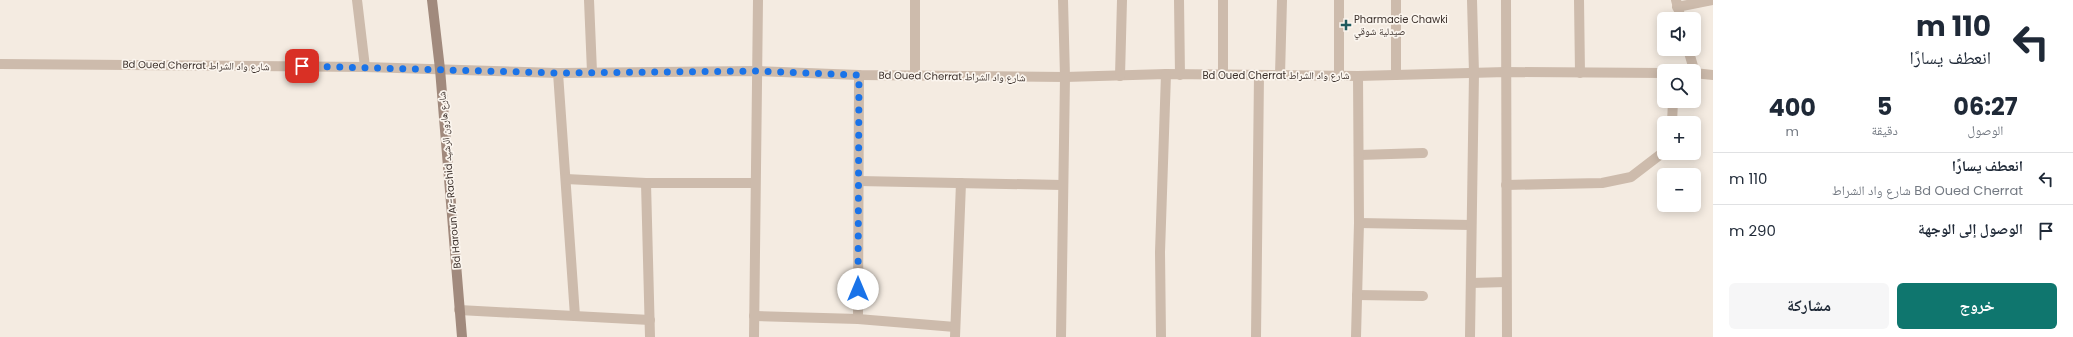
<!DOCTYPE html>
<html lang="ar">
<head>
<meta charset="utf-8">
<style>
	body { margin:0; font-family:Poppins,"Noto Naskh Arabic",sans-serif; background:#f6f6f7; color:#1f2937; direction:rtl; height:100vh; display:flex; flex-direction:column; font-size:15px; white-space:nowrap }
	* { box-sizing:border-box; margin:0 }
	p { font-size:13px; color:#747a83 }
	.icon { flex:none; width:22px; height:22px; fill:none; stroke:currentColor; stroke-width:2; stroke-linecap:round; stroke-linejoin:round }
	.map { position:relative; flex:1; overflow:hidden; direction:ltr }
	.drawer { display:flex; flex-direction:column; background:#fff; width:360px }
	.drawer>* { flex:none }
	.banner { background:#fff; color:#1f2937; overflow:hidden }
	.controls { position:absolute; left:1657px; top:12px; display:grid; gap:8px }
	.controls a { display:grid; place-items:center; width:44px; height:44px; border-radius:6px; background:#fff; box-shadow:0 2px 10px #0003; font-size:20px }
	.pin { position:absolute; display:grid; place-items:center; width:34px; height:34px; color:#fff; margin:-17px; border-radius:8px; box-shadow:0 2px 6px #0006 }
	.me { position:absolute; width:44px; margin:-22px; rotate:0deg; stroke-linejoin:round; filter:drop-shadow(0 0 3px #0008) }
	.turn { display:flex; align-items:center; gap:14px; height:84px; padding:0 16px; font-size:18px }
	.turn .icon { width:52px; height:52px; stroke-width:2.5 }
	.turn b { display:block; font-size:28px; line-height:34px }
	.eta { display:flex; justify-content:space-evenly; align-items:center; height:68px; text-align:center }
	.eta b { font-size:24px; font-weight:700; line-height:28px }
	.cta { display:flex; gap:8px; margin-top:auto; padding:8px 16px }
	.cta a { flex:1; height:46px; border-radius:6px; background:#0f766e; color:#fff; font-size:16px; font-weight:700; line-height:46px; text-align:center }
	.cta a+a { background:#f6f6f7; color:#1f2937 }
	ul { padding:0; list-style:none }
	li { display:flex; align-items:center; gap:12px; height:52px; padding:0 16px; border-top:1px solid #e0e1e3 }
	li div { flex:1 }
	li b { display:block; font-size:15px }
	li em { font-style:normal }
	main { display:flex; flex:1; min-height:0 }
	.map>svg:first-child { display:block }
	.lines { fill:none; stroke-linecap:round; stroke-linejoin:round }
	.street { stroke:#cdbbac; stroke-width:10 }
	.secondary { stroke:#a18a7d; stroke-width:10 }
	.route { stroke:#1a73e8; stroke-width:7; stroke-dasharray:0 12.6 }
	.poi-dot { fill:#1f5a5e; stroke:#fbf5ee; stroke-width:1.5 }
	.labels { text-anchor:middle; stroke-width:3.5; stroke-linejoin:round; paint-order:stroke }
	.poi-label { font-size:10px; fill:#3b302b; stroke:#fbf5ee; text-anchor:start }
	.street-label { font-size:10px; fill:#3b302b; stroke:#fbf5ee }
</style>
</head>
<body>
<main>
<section class="drawer">
<div class="banner">
<div class="turn"><svg class="icon" aria-label="left" viewBox="0 0 24 24"><path d="M17 20v-9H6M10 6l-5 5 5 5"/></svg><div><b>110 m</b>انعطف يسارًا</div></div>
</div>
<div class="eta">
<div><b>06:27</b><p>الوصول</p></div>
<div><b>5</b><p>دقيقة</p></div>
<div><b>400</b><p>m</p></div>
</div>
<ul>
<li><svg class="icon" aria-label="left" viewBox="0 0 24 24"><path d="M17 20v-9H6M10 6l-5 5 5 5"/></svg><div><b>انعطف يسارًا</b><p>Bd Oued Cherrat شارع واد الشراط</p></div><em>110 m</em></li>
<li><svg class="icon" aria-label="arrive" viewBox="0 0 24 24"><path d="M6 21V4h12l-3 4 3 4H6"/></svg><div><b>الوصول إلى الوجهة</b></div><em>290 m</em></li>
</ul>
<div class="cta"><a>خروج</a><a>مشاركة</a></div>
</section>
<div class="map">
<svg width="1713" height="337" viewBox="0 0 1713 337">
	<rect width="100%" height="100%" fill="#f4ebe1"/>
	<g class="lines">
		<g class="street">
			<path d="M357 0 365 67"/>
			<path d="M589 0 592 72"/>
			<path d="M915 0V74"/>
			<path d="M1179 0 1180 75"/>
			<path d="M1339 0V75"/>
			<path d="M1506 0 1507 337"/>
			<path d="M1579 0 1580 73"/>
			<path d="M1676 0 1681 19"/>
			<path d="M1677 7 1713 0"/>
			<path d="M1688 49 1695 73"/>
			<path d="M0 64 365 67 558 73 757 71 859 75 1065 77 1166 74 1358 76 1506 72 1664 73"/>
			<path d="M558 73 575 316"/>
			<path d="M1694 73 1713 75"/>
			<path d="M1223 74V0"/>
			<path d="M1280 75 1282 0"/>
			<path d="M1396 75V0"/>
			<path d="M1120 76 1122 0"/>
			<path d="M1672 123 1673 101"/>
			<path d="M1359 155 1423 153"/>
			<path d="M566 179 646 183H755"/>
			<path d="M859 181 1062 185"/>
			<path d="M646 183 650 337"/>
			<path d="M1506 185 1602 183 1631 177 1661 154 1664 149"/>
			<path d="M1359 223 1471 225"/>
			<path d="M1471 283 1506 282"/>
			<path d="M1357 295 1423 296"/>
			<path d="M459 310 650 320"/>
			<path d="M754 316 858 319 955 327"/>
			<path d="M858 319 859 75"/>
			<path d="M754 337 758 0"/>
			<path d="M955 337 961 183"/>
			<path d="M1061 337 1065 77 1063 0"/>
			<path d="M1161 337 1160 252 1166 74"/>
			<path d="M1256 337 1259 75"/>
			<path d="M1356 337 1359 223 1358 76"/>
			<path d="M1470 337 1474 73 1472 0"/>
		</g>
		<path class="secondary" d="M432 0 440 69 462 337"/>
	</g>
	<g class="lines">
		<path class="route" d="M302 66 558 73 757 71 859 75 858 289"/>
	</g>
	<path class="poi-dot" d="M1344 19h4v4h4v4h-4v4h-4v-4h-4v-4h4z"/>
	<g class="labels">
		<g class="poi-label">
			<text x="1354" y="23">Pharmacie Chawki<tspan x="1354" dy="12">صيدلية شوقي</tspan></text>
		</g>
		<g class="street-label">
			<text transform="translate(196 65) rotate(1)" y="4">Bd Oued Cherrat شارع واد الشراط</text>
			<text x="1276" y="79">Bd Oued Cherrat شارع واد الشراط</text>
			<text transform="translate(952 76) rotate(1)" y="4">Bd Oued Cherrat شارع واد الشراط</text>
			<text transform="translate(449 180) rotate(-95)" y="4">Bd Haroun Ar-Rachid شارع هارون الرشيد</text>
		</g>
	</g>
</svg>
<div class="controls">
<a><svg class="icon" aria-label="sound" viewBox="0 0 24 24"><path d="M4 9h4l5-4v14l-5-4H4zM17 9q2 3 0 6"/></svg></a>
<a><svg class="icon" aria-label="search" viewBox="0 0 24 24"><circle cx="10" cy="10" r="6"/><path d="M15 15l6 6"/></svg></a>
<a>+</a>
<a>−</a>
</div>
<div class="pin" style="left:302px;top:66px;background:#d93025"><svg class="icon" aria-label="arrive" viewBox="0 0 24 24"><path d="M6 21V4h12l-3 4 3 4H6"/></svg></div>
<svg class="me" style="left:858px;top:289px" viewBox="-20 -20 40 40"><circle r="19" fill="#fff"/><path d="M0-13L10 11 0 6-10 11z" fill="#1a73e8"/></svg>
</div>
</main>
</body>
</html>
